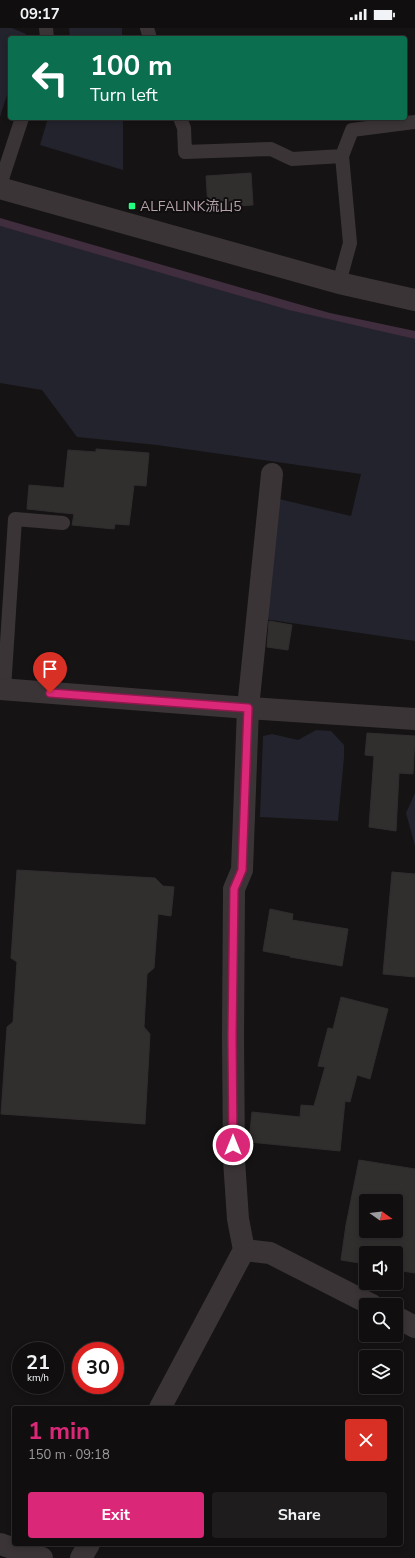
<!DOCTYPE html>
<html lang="en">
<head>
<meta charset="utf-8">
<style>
	body { margin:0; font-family:"Nunito Sans","Noto Sans JP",sans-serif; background:#1e1c1c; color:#f1f3f6; height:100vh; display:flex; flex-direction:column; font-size:15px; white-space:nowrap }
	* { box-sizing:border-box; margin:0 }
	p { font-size:13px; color:#9c9c9e }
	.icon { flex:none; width:22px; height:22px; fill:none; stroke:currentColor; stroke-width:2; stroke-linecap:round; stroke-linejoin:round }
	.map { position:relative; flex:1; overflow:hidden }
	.side { position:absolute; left:12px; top:1378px; width:391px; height:140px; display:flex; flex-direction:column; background:#100e0e; border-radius:4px; box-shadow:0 2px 6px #0003,0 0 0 1px #302e2e }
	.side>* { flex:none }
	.hud { position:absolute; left:8px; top:8px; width:399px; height:84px; border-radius:4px; box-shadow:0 2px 6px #0003,0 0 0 1px #302e2e; background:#0b6e4f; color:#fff; overflow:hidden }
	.needle { width:26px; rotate:104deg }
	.tools { position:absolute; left:359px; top:1166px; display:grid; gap:8px }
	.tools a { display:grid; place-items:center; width:44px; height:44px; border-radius:4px; background:#100e0e; box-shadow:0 2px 6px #0003,0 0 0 1px #302e2e; font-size:20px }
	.speed { position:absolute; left:12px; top:1314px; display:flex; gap:8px; font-size:20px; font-weight:700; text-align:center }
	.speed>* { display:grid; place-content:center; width:52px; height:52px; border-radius:50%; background:#100e0e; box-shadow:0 2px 6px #0003,0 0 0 1px #302e2e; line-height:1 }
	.speed small { font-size:10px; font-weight:400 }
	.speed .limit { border:6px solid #d22; background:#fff; color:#111 }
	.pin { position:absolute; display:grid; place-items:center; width:34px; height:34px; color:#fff; margin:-41px -17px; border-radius:50% 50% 50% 0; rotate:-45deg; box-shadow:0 0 4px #0007 }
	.pin .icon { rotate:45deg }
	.me { position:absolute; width:44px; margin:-22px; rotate:0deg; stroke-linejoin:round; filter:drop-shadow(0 0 3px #0008) }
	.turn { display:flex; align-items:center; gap:14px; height:84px; padding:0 16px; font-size:18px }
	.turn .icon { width:52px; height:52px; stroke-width:2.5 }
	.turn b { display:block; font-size:28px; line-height:34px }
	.round { display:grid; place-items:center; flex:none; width:42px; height:42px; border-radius:4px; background:#1e1c1c }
	.headline { display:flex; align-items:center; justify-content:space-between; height:68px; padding:0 16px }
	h1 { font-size:24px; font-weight:700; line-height:30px; color:#db2777 }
	.primary-button { display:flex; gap:8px; margin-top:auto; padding:8px 16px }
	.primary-button a { flex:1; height:46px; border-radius:4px; background:#db2777; color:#fff; font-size:16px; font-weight:700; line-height:46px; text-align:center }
	.primary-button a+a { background:#1e1c1c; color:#f1f3f6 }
	.status { display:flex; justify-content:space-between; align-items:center; height:28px; padding:0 20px; background:#100e0e; direction:ltr }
	.status svg { height:11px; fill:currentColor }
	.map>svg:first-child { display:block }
	.green { fill:#23232d }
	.water { fill:#402d3d }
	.building { fill:#312e2e; stroke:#312d2e; fill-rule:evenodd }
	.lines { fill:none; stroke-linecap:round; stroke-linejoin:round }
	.service { stroke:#3a3436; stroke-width:14 }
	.minor { stroke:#3a3436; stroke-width:22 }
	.tertiary { stroke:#3a3436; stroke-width:22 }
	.route-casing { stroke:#8e194d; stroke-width:10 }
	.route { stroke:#db2777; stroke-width:7 }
	.poi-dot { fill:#22fe81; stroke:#100e0e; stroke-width:1.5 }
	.labels { text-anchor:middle; stroke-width:4; stroke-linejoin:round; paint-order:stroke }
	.poi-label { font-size:14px; fill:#b6a3ad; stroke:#100e0e; text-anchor:start }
</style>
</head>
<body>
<div class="status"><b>09:17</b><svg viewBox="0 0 49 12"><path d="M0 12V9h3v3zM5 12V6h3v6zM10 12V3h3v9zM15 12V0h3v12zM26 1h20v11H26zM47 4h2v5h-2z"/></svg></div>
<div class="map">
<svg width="415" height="1530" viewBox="0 0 415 1530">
	<rect width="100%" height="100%" fill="#151313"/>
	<g class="green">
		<path d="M0 0H12L26 6 25 10H10V57L0 89Z"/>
		<path d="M69 0H122V10H70Z"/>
		<path d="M48 90H123V142L40 117Z"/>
		<path d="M0 198 415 311V613L264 591 279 471 351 488 361 446 157 417 77 409 42 362 0 355Z"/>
		<path d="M316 702 331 703 344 717V730L338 793 260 789 263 708 272 706 298 712Z"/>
		<path d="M415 765V818L406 785Z"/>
	</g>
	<path class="water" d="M0 190 291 274 330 285 415 303V311L289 282 14 202 0 198Z"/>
	<g class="building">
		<path d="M251 145 253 177 208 180 206 148Z"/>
		<path d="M96 421 149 425 146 458 134 457 129 497 115 496 114 501 72 497 74 486 27 481 29 457 64 460 68 422 96 424Z"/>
		<path d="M269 593 292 597 288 622 267 619Z"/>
		<path d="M367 705 415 708 413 746 399 745 396 803 369 799 374 728 365 727Z"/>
		<path d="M17 842 155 850 163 858 174 859 171 888 158 886 154 940 147 946 144 999 150 1006 145 1096 1 1086 7 999 13 994 17 934 11 930Z"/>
		<path d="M392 844 415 846V949L383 946Z"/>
		<path d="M270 881 293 886 292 892 348 901 342 938 290 929V928L263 923Z"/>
		<path d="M341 969 388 981 370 1051 357 1047 350 1074 345 1073 340 1123 249 1114 252 1084 300 1089 301 1077 314 1078 325 1039 318 1038 328 1000 333 1001Z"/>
		<path d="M359 1132 415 1141V1245L396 1242V1225H366V1236L341 1232 346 1197ZM366 1173H396V1203H366Z"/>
	</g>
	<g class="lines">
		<g class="service">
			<path d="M46 0 47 10"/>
			<path d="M147 0 150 10"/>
			<path d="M180 90 184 100 185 124 271 121 292 131 342 128 352 102 415 94"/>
			<path d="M0 157 22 90"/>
			<path d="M339 255 350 215 342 128"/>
			<path d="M4 661 15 491 63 495"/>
		</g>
		<g class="minor">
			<path d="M0 661 248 680 415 691"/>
			<path d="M244 1222 270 1225 372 1277"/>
			<path d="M396 1289 415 1299"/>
			<path d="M160 1380 244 1222 238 1191 234 1132 233 1008 234 861 242 842 248 680 272 446"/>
			<path d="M81 1530 89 1516"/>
		</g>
		<g class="tertiary">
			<path d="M0 160 339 255 415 272"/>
			<path d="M0 1516 42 1530"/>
		</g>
	</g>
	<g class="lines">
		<defs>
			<path id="route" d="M50 665 248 680 242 842 234 861 232 1008 233 1117"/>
		</defs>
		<use href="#route" class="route-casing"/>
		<use href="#route" class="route"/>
	</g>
	<rect class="poi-dot" x="128" y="174" width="8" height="8" rx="2"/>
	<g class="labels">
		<g class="poi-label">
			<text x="140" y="183">ALFALINK流山5</text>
		</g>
	</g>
</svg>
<div class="tools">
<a><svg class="needle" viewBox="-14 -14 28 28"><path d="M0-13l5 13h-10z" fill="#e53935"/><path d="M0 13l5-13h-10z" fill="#9c9c9e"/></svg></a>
<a><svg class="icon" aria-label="sound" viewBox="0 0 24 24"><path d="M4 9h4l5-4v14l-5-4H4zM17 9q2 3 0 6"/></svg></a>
<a><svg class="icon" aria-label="search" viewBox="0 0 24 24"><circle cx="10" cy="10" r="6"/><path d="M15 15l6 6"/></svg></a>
<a><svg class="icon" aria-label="layers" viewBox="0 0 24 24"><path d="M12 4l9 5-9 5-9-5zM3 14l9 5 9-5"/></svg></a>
</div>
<div class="speed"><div>21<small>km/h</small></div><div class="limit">30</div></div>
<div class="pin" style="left:50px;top:665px;background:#d93025"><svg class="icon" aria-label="arrive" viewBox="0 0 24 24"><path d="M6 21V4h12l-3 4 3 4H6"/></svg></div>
<svg class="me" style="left:233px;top:1117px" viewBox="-20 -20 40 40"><circle r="17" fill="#db2777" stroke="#fff" stroke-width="3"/><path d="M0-11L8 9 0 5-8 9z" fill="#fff"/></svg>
<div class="hud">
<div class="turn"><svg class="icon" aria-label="left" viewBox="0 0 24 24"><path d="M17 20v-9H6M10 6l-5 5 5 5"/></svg><div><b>100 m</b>Turn left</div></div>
</div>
<section class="side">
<div class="headline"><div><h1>1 min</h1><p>150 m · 09:18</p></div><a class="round" style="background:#d93025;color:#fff"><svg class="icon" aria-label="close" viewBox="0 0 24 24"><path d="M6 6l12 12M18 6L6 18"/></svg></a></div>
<div class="primary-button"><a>Exit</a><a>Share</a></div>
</section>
</div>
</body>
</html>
